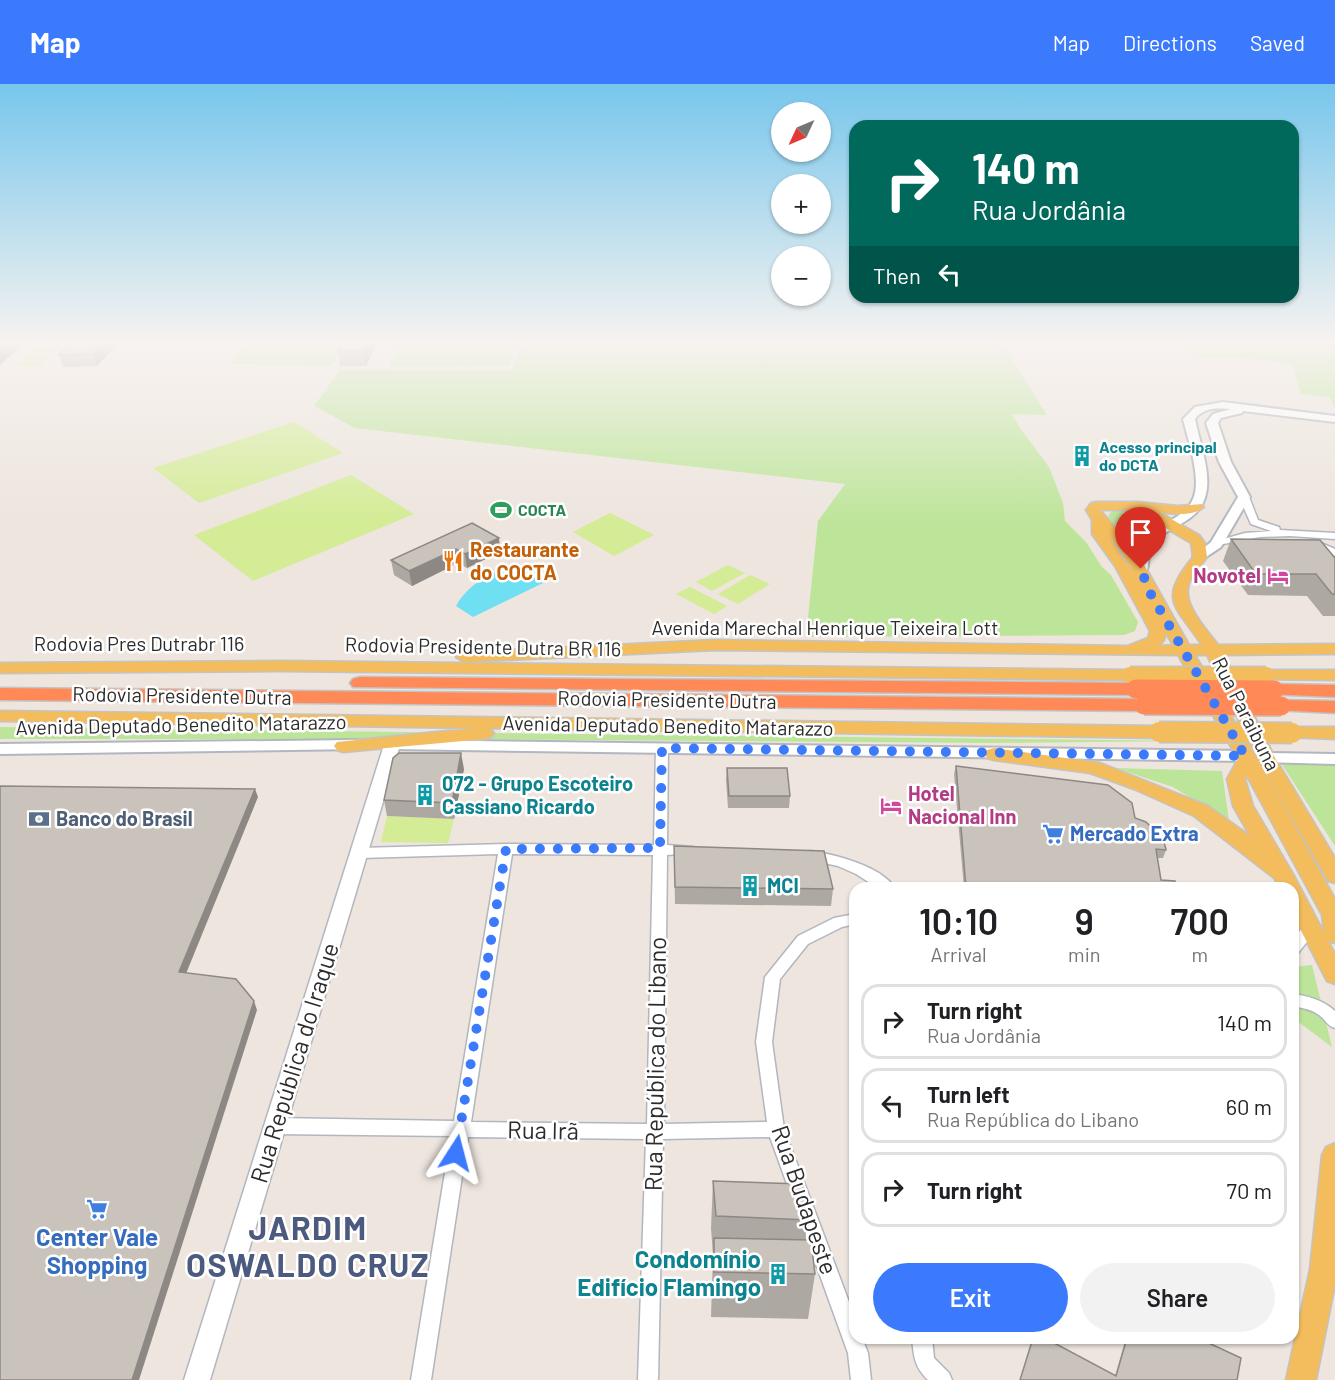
<!DOCTYPE html>
<html lang="en">
<head>
<meta charset="utf-8">
<style>
	body { margin:0; font-family:Barlow,sans-serif; background:#f2f2f2; color:#202124; height:100vh; display:flex; flex-direction:column; font-size:22px; white-space:nowrap }
	* { box-sizing:border-box; margin:0 }
	p { font-size:20px; color:#757577 }
	.icon { flex:none; width:33px; height:33px; fill:none; stroke:currentColor; stroke-width:2; stroke-linecap:round; stroke-linejoin:round }
	.map { position:relative; flex:1; overflow:hidden }
	.panel { position:absolute; left:849px; top:798px; width:450px; height:462px; display:flex; flex-direction:column; background:#fff; border-radius:18px; box-shadow:0 2px 4px #0004 }
	.panel>* { flex:none }
	.guide { position:absolute; left:849px; top:36px; width:450px; height:183px; border-radius:18px; box-shadow:0 2px 4px #0004; background:#00695c; color:#fff; overflow:hidden }
	.needle { width:39px; rotate:226deg }
	.fabs { position:absolute; left:771px; top:18px; display:grid; gap:12px }
	.fabs a { display:grid; place-items:center; width:60px; height:60px; border-radius:50%; background:#fff; box-shadow:0 2px 4px #0004; font-size:30px }
	.pin { position:absolute; display:grid; place-items:center; width:51px; height:51px; color:#fff; margin:-62px -26px; border-radius:50% 50% 50% 0; rotate:-45deg; box-shadow:0 0 6px #0007 }
	.pin .icon { rotate:45deg }
	.me { position:absolute; width:66px; margin:-33px; rotate:9deg; stroke-linejoin:round; filter:drop-shadow(0 0 4px #0008) }
	.turn { display:flex; align-items:center; gap:21px; height:126px; padding:0 24px; font-size:27px }
	.turn .icon { width:78px; height:78px; stroke-width:2.5 }
	.turn b { display:block; font-size:42px; line-height:51px }
	.then { display:flex; align-items:center; height:57px; padding:0 24px; background:#0003; gap:12px; font-size:22px }
	.eta { display:flex; justify-content:space-evenly; align-items:center; height:102px; text-align:center }
	.eta b { font-size:36px; font-weight:600; line-height:42px }
	.action { display:flex; gap:12px; margin-top:auto; padding:12px 24px }
	.action a { flex:1; height:69px; border-radius:36px; background:#3b79fd; color:#fff; font-size:24px; font-weight:600; line-height:69px; text-align:center }
	.action a+a { background:#f2f2f2; color:#202124 }
	ul { padding:0; list-style:none }
	li { display:flex; align-items:center; gap:18px; height:75px; margin:0 12px 9px; padding:0 12px; border:3px solid #e0e0e0; border-radius:18px }
	li div { flex:1 }
	li b { display:block; font-size:22px }
	li em { font-style:normal }
	header { display:flex; align-items:center; gap:36px; box-sizing:border-box; height:84px; padding:0 30px; background:#3b79fd; color:#fff }
	header strong { font-size:28px }
	nav { display:flex; gap:33px; margin-inline-start:auto; font-size:21px }
	.map>svg:first-child { display:block }
	.green { fill:#bde599 }
	.pitch { fill:#d3ec95 }
	.water { fill:#6fe0f1 }
	.lines { fill:none; stroke-linecap:round; stroke-linejoin:round }
	.minor-casing { stroke:#b2b6bf; stroke-width:3 }
	.tertiary-casing { stroke:#b2b6bf; stroke-width:3 }
	.secondary-casing { stroke:#b2b6bf; stroke-width:4 }
	.primary-casing { stroke:#c4c4c4; stroke-width:3 }
	.motorway-casing { stroke:#c4c4c4; stroke-width:3 }
	.minor { fill:#fff; fill-rule:evenodd }
	.tertiary { fill:#fff; fill-rule:evenodd }
	.secondary { fill:#fff; fill-rule:evenodd }
	.primary { fill:#f3bc5d; fill-rule:evenodd }
	.motorway { fill:#ff8a57; fill-rule:evenodd }
	.primary-bridge-far1-casing { stroke:#c4c4c4; stroke-width:19; stroke-linecap:butt }
	.primary-bridge-casing { stroke:#c4c4c4; stroke-width:23; stroke-linecap:butt }
	.motorway-bridge-casing { stroke:#c4c4c4; stroke-width:22; stroke-linecap:butt }
	.primary-bridge-far1 { stroke:#f3bc5d; stroke-width:16 }
	.primary-bridge { stroke:#f3bc5d; stroke-width:20 }
	.motorway-bridge { stroke:#ff8a57; stroke-width:19 }
	.wall { fill:#ada8a2 }
	.shaded-wall { fill:#8d8884 }
	.building { fill:#c9c3bc; stroke:#8d8884; stroke-width:1.5 }
	.route { stroke:#3b79fd; stroke-width:10; stroke-dasharray:0 18 }
	.labels { text-anchor:middle; stroke-width:5; stroke-linejoin:round; paint-order:stroke }
	.far-culture-label { font-size:16px; font-weight:bold; fill:#0d838f; stroke:#fff; text-anchor:start }
	.far-leisure-label { font-size:16px; font-weight:bold; fill:#27864d; stroke:#fff; text-anchor:start }
	.food-label { font-size:20px; font-weight:bold; fill:#c56008; stroke:#fff; text-anchor:start }
	.hotel-label { font-size:20px; font-weight:bold; fill:#b23c85; stroke:#fff; text-anchor:end }
	.street-label { font-size:20px; fill:#2c2c2c; stroke:#fff }
	.culture-label { font-size:20px; font-weight:bold; fill:#0d838f; stroke:#fff; text-anchor:start }
	.service-label { font-size:20px; font-weight:bold; fill:#4e5e75; stroke:#fff; text-anchor:start }
	.shop-label { font-size:20px; font-weight:bold; fill:#366cbe; stroke:#fff; text-anchor:start }
	.near-street-label { font-size:24px; fill:#2c2c2c; stroke:#fff }
	.near-shop-label { font-size:24px; font-weight:bold; fill:#366cbe; stroke:#fff }
	.near-culture-label { font-size:24px; font-weight:bold; fill:#0d838f; stroke:#fff; text-anchor:end }
	.near-district-label { font-size:32px; font-weight:bold; letter-spacing:1.5px; fill:#4b5a7e; stroke:#fff }
</style>
</head>
<body>
<header>
<strong>Map</strong>
<nav><a>Map</a><a>Directions</a><a>Saved</a></nav>
</header>
<div class="map">
<svg width="1335" height="1296" viewBox="0 0 1335 1296">
	<rect width="100%" height="100%" fill="#ede5de"/>
	<g class="green">
		<path d="M249 257H345L331 282 231 280Z"/>
		<path d="M400 257H516L510 282 389 283Z"/>
		<path d="M523 257H1001L1047 331 1012 330 1020 344 1049 383 1063 419 1065 437 1086 458 1102 483 1111 491 1138 538 1135 547 1124 551 806 553 818 437 845 400 355 344 314 322 341 285 512 286Z"/>
		<path d="M1177 257H1335V325L1330 313 1301 310 1292 280 1238 274H1196Z"/>
		<path d="M1118 424 1136 427 1157 437 1145 450 1136 470 1108 432 1112 427Z"/>
		<path d="M0 643 141 645 1193 657 993 659 437 655H0Z"/>
		<path d="M1281 679H1335V762Z"/>
		<path d="M1115 684 1222 687 1229 737 1173 703Z"/>
		<path d="M1312 881 1332 963 1293 934V883Z"/>
	</g>
	<g class="pitch">
		<path d="M34 265H58L42 282H16Z"/>
		<path d="M294 338 343 369 199 419 153 384Z"/>
		<path d="M351 391 414 430 253 497 194 451Z"/>
		<path d="M610 429 654 451 614 472 573 448Z"/>
		<path d="M728 481 745 489 712 507 696 498Z"/>
		<path d="M750 491 770 500 738 520 718 510Z"/>
		<path d="M690 503 727 522 714 530 676 510Z"/>
		<path d="M387 732 454 735 448 759 381 758Z"/>
	</g>
	<path class="water" d="M514 482 543 499 473 533 456 522C468 500 491 488 514 482Z"/>
	<g class="lines">
		<defs>
			<g id="minor">
				<path d="M1244 410 1249 413 1258 436 1279 443 1280 446 1335 449V455L1290 452 1260 453 1213 462V458L1245 449 1271 447 1251 440 1239 413Z"/>
				<path d="M1314 456 1335 465V472L1311 461V457Z"/>
				<path d="M662 660 668 664 667 761 693 763 695 766 693 769 667 771 664 1040 767 1038 756 958 765 893 798 852 834 834 855 830V840L842 843 808 860 780 895 772 958 784 1045 855 1234V1254H862L868 1269 871 1296H851L848 1269 770 1053 663 1055 658 1296H638L646 1055 468 1053 431 1296H411L451 1052 275 1050 269 1047 267 1042 269 1037 275 1034 454 1037 498 770 360 774 355 772 353 769 355 766 360 764 506 760 654 761 656 664ZM512 770 653 771 647 1040 471 1038Z"/>
				<path d="M810 767C834 770 881 782 895 804H878L856 790 838 782 805 775 803 772 805 769Z"/>
				<path d="M1310 840 1315 841 1317 845 1298 869 1293 871V855L1305 841Z"/>
				<path d="M1293 910C1308 912 1323 916 1335 927V944C1327 942 1325 935 1319 931 1311 925 1302 924 1293 922Z"/>
				<path d="M912 1254H932L934 1274 949 1289 952 1296H928C914 1282 914 1273 912 1254Z"/>
			</g>
			<path id="tertiary" d="M392 656 400 661 210 1296H184L384 661Z"/>
			<g id="secondary">
				<path d="M1223 318 1335 332V338L1243 327 1242 329 1221 334 1218 339 1231 378 1250 413 1221 463 1200 477 1193 473 1211 458 1238 413 1219 378 1206 339 1213 330 1231 325C1217 324 1204 323 1195 335 1201 367 1222 411 1190 434 1178 443 1161 448 1152 461 1147 470 1150 480 1146 488H1136C1134 483 1134 480 1135 475 1139 439 1180 442 1192 417 1203 398 1188 356 1183 335L1195 323Z"/>
				<path d="M356 656 362 657 364 661 362 665 0 670V660Z"/>
				<path d="M394 656 1245 667 1251 668 1253 672 1251 676 1245 677 388 665 386 661 388 657Z"/>
				<path d="M1266 669 1335 670V680L1260 678 1258 674 1260 670Z"/>
			</g>
			<g id="primary">
				<path d="M1096 418H1138L1178 422 1202 420 1204 423C1193 433 1173 430 1159 428L1199 451 1205 459 1207 473C1202 481 1194 488 1190 497 1180 519 1206 544 1218 561L1335 560V570L1224 571 1275 674 1335 774V799L1328 797 1257 674 1207 571H1195L1274 704 1335 815V859L1328 857 1335 870V900L1327 897 1293 831V804H1280L1274 794 1194 732 1134 705 1090 689 994 676 987 674 985 670 987 666 994 664 1100 679 1208 722 1250 752 1233 722 1227 695 1238 675 1178 571 715 566 464 578 456 573 464 568 715 556 1128 562 1148 554 1150 547 1115 482 1092 450V436L1086 426 1091 419ZM1100 426H1135L1191 459 1193 473C1158 516 1174 520 1202 561H1189L1138 470ZM1106 449 1123 470 1135 492ZM1166 549 1173 561 1159 562 1164 556ZM1247 692 1322 831 1324 849 1293 790 1253 722 1245 695Z"/>
				<path d="M279 577 1130 586 1136 587 1138 591 1136 595 1130 596 279 587 0 589V579Z"/>
				<path d="M1266 586H1335V596L1260 595 1258 591 1260 587Z"/>
				<path d="M0 627 1159 642 1165 644 1168 648 1165 652 1159 654 489 644 494 649 491 653 485 655 343 668 337 666 334 662 337 658 476 644 0 637Z"/>
				<path d="M1292 643H1335V655L1286 653 1283 649 1286 645Z"/>
				<path d="M1335 1059V1200L1316 1296H1286L1310 1185 1322 1071 1326 1063Z"/>
			</g>
			<g id="motorway">
				<path d="M360 593 1136 599 1143 601 1146 605 1143 609 1136 611 353 603 350 599 353 595Z"/>
				<path d="M1274 600 1335 601V613L1267 610 1264 606 1267 602Z"/>
				<path d="M0 604 1144 615 1151 617 1154 621 1151 625 1144 627 0 616Z"/>
				<path d="M1281 616 1335 617V629L1274 626 1271 622 1274 618Z"/>
			</g>
		</defs>
		<use href="#minor" class="minor-casing"/>
		<use href="#tertiary" class="tertiary-casing"/>
		<use href="#secondary" class="secondary-casing"/>
		<use href="#primary" class="primary-casing"/>
		<use href="#motorway" class="motorway-casing"/>
		<use href="#minor" class="minor"/>
		<use href="#tertiary" class="tertiary"/>
		<use href="#secondary" class="secondary"/>
		<use href="#primary" class="primary"/>
		<use href="#motorway" class="motorway"/>
		<defs>
			<path id="primary-bridge-far1" d="M1130 591H1266"/>
			<path id="primary-bridge" d="M1159 648 1292 649"/>
			<g id="motorway-bridge">
				<path d="M1136 605 1274 606"/>
				<path d="M1144 621 1281 622"/>
			</g>
		</defs>
		<use href="#primary-bridge-far1" class="primary-bridge-far1-casing"/>
		<use href="#primary-bridge" class="primary-bridge-casing"/>
		<use href="#motorway-bridge" class="motorway-bridge-casing"/>
		<use href="#primary-bridge-far1" class="primary-bridge-far1"/>
		<use href="#primary-bridge" class="primary-bridge"/>
		<use href="#motorway-bridge" class="motorway-bridge"/>
	</g>
	<g class="wall">
		<path d="M120 257 97 282 63 283 59 271Z"/>
		<path d="M378 257 366 282H340L338 267Z"/>
		<path d="M499 454 500 468 467 484 458 479 412 502 394 491 391 476Z"/>
		<path d="M1231 455 1335 474V532H1323L1307 512 1248 511 1223 477Z"/>
		<path d="M956 682 1135 734 1155 752 1166 766 1163 774H1157L1161 796 1176 804H964L954 690Z"/>
		<path d="M727 684 790 712 789 724H728L726 696Z"/>
		<path d="M464 685 454 735 387 732 384 716Z"/>
		<path d="M674 762 833 805 831 822 675 820Z"/>
		<path d="M713 1097 808 1136 805 1156 815 1190 808 1235 711 1233 713 1172 711 1144Z"/>
		<path d="M1126 1254H1198L1237 1296 1115 1292Z"/>
	</g>
	<g class="shaded-wall">
		<path d="M10 257H27L0 281V265Z"/>
		<path d="M105 257H120L97 282 93 270Z"/>
		<path d="M369 257H378L366 282 364 267Z"/>
		<path d="M499 454 500 468 467 484 465 470Z"/>
		<path d="M456 465 458 479 412 502 409 487Z"/>
		<path d="M461 669 464 685 454 735 452 719Z"/>
		<path d="M255 705 258 713 183 897 179 888Z"/>
		<path d="M254 917 257 926 139 1296H132Z"/>
	</g>
	<g class="building">
		<path d="M0 257H10L0 265Z"/>
		<path d="M72 257H105L93 270 59 271Z"/>
		<path d="M344 257H369L364 267H338Z"/>
		<path d="M472 439 499 454 465 470 456 465 409 487 391 476Z"/>
		<path d="M1231 455 1320 456 1335 474V510H1332L1316 490H1256Z"/>
		<path d="M399 669H461L452 719 384 716 393 674Z"/>
		<path d="M956 682 1108 701 1132 719 1135 734 1146 738 1154 746 1155 752 1163 753 1166 766 1156 765 1161 796 1175 797 1176 804H966Z"/>
		<path d="M727 684H787L790 712H729Z"/>
		<path d="M0 702 255 705 179 888 236 895 254 917 132 1296H0Z"/>
		<path d="M674 762 824 767 833 805 675 803Z"/>
		<path d="M713 1097 803 1100 808 1136 716 1132Z"/>
		<path d="M714 1154 811 1156 815 1190 714 1188Z"/>
		<path d="M1033 1254H1045L1116 1292 1127 1254H1198L1241 1274 1237 1296H1020Z"/>
	</g>
	<linearGradient id="sky" x2="0" y2="1"><stop stop-color="#77c6ec"/><stop offset="0.59" stop-color="#f7f3f0"/><stop offset="1" stop-color="#f7f3f0" stop-opacity="0"/></linearGradient>
	<rect width="1335" height="438" fill="url(#sky)"/>
	<g class="lines">
		<path class="route" d="M456 1069 506 765 660 764 662 664 1245 672 1149 507 1141 485"/>
	</g>
	<defs>
		<symbol id="building-bare" viewBox="-9 -9 18 18"><path d="M-4-6H4V6H1V3H-1V6H-4ZM-2.5-4.3h1.7v1.8h-1.7ZM.8-4.3h1.7v1.8H.8ZM-2.5-1h1.7V.8h-1.7ZM.8-1h1.7V.8H.8Z" fill="#0f9aa8" stroke="#fff" stroke-width="2.5" paint-order="stroke"/></symbol>
		<symbol id="stadium-bare" viewBox="-9 -9 18 18"><path d="M0-5a6.5 5 0 1 0 0 10a6.5 5 0 1 0 0-10ZM-3.5-1.8h7v3.6h-7Z" fill="#2e9e5b" stroke="#fff" stroke-width="2.5" paint-order="stroke"/></symbol>
		<symbol id="restaurant-bare" viewBox="-9 -9 18 18"><path d="M-5-6h1v4h1v-4h1v4h1v-4h1v5L-1.5 .5V6h-2V.5L-5-1ZM5-6V6H3V1.5H1.5Q1.5-4 5-6Z" fill="#e8710a" stroke="#fff" stroke-width="2.5" paint-order="stroke"/></symbol>
		<symbol id="hotel-bare" viewBox="-9 -9 18 18"><path d="M-6-4.5h1.5V1H6V5H4.5V3h-9V5H-6ZM-4 0a1.8 1.8 0 1 1 3.6 0ZM.5 0V-2.5h3Q6-2.5 6 0Z" fill="#d1479c" stroke="#fff" stroke-width="2.5" paint-order="stroke"/></symbol>
		<symbol id="bank-bare" viewBox="-9 -9 18 18"><path d="M-6-4H6V4H-6ZM0-2.3a2.3 2.3 0 1 0 0 4.6a2.3 2.3 0 1 0 0-4.6Z" fill="#5c6f8a" stroke="#fff" stroke-width="2.5" paint-order="stroke"/></symbol>
		<symbol id="supermarket-bare" viewBox="-9 -9 18 18"><path d="M-6-5.5h2.5l.6 2H6L4.5 2H-2.5L-4.4-4H-6ZM-1.5 3.2a1.3 1.3 0 1 0 .1 0ZM3 3.2a1.3 1.3 0 1 0 .1 0Z" fill="#3f7fe0" stroke="#fff" stroke-width="2.5" paint-order="stroke"/></symbol>
	</defs>
	<g fill-rule="evenodd">
		<use href="#building-bare" x="1067" y="357" width="30" height="30"/>
		<use href="#stadium-bare" x="486" y="411" width="30" height="30"/>
		<use href="#restaurant-bare" x="438" y="462" width="30" height="30"/>
		<use href="#hotel-bare" x="1263" y="477" width="30" height="30"/>
		<use href="#building-bare" x="410" y="696" width="30" height="30"/>
		<use href="#hotel-bare" x="876" y="707" width="30" height="30"/>
		<use href="#bank-bare" x="24" y="720" width="30" height="30"/>
		<use href="#supermarket-bare" x="1038" y="735" width="30" height="30"/>
		<use href="#building-bare" x="735" y="787" width="30" height="30"/>
		<use href="#supermarket-bare" x="82" y="1110" width="30" height="30"/>
		<use href="#building-bare" x="763" y="1175" width="30" height="30"/>
	</g>
	<g class="labels">
		<g class="far-culture-label">
			<text x="1099" y="369">Acesso principal<tspan x="1099" dy="18">do DCTA</tspan></text>
		</g>
		<g class="far-leisure-label">
			<text x="518" y="432">COCTA</text>
		</g>
		<g class="food-label">
			<text x="470" y="473">Restaurante<tspan x="470" dy="23">do COCTA</tspan></text>
		</g>
		<g class="hotel-label">
			<text x="1261" y="499">Novotel</text>
			<text x="908" y="717" text-anchor="start">Hotel<tspan x="908" dy="23">Nacional Inn</tspan></text>
		</g>
		<g class="street-label">
			<text x="825" y="551">Avenida Marechal Henrique Teixeira Lott</text>
			<text x="139" y="567">Rodovia Pres Dutrabr 116</text>
			<text transform="translate(483 563) rotate(1)" y="7">Rodovia Presidente Dutra BR 116</text>
			<text transform="translate(182 612) rotate(1)" y="7">Rodovia Presidente Dutra</text>
			<text transform="translate(667 616) rotate(1)" y="7">Rodovia Presidente Dutra</text>
			<text transform="translate(1246 630) rotate(63)" y="7">Rua Paraibuna</text>
			<text transform="translate(181 641) rotate(-1)" y="7">Avenida Deputado Benedito Matarazzo</text>
			<text transform="translate(668 642) rotate(1)" y="7">Avenida Deputado Benedito Matarazzo</text>
		</g>
		<g class="culture-label">
			<text x="442" y="707">072 - Grupo Escoteiro<tspan x="442" dy="23">Cassiano Ricardo</tspan></text>
			<text x="767" y="809">MCI</text>
		</g>
		<g class="service-label">
			<text x="56" y="742">Banco do Brasil</text>
		</g>
		<g class="shop-label">
			<text x="1070" y="757">Mercado Extra</text>
		</g>
		<g class="near-street-label">
			<text transform="translate(295 979) rotate(-73)" y="8">Rua República do Iraque</text>
			<text transform="translate(656 980) rotate(-89)" y="8">Rua República do Libano</text>
			<text transform="translate(543 1047) rotate(1)" y="8">Rua Irã</text>
			<text transform="translate(804 1116) rotate(71)" y="8">Rua Budapeste</text>
		</g>
		<g class="near-shop-label">
			<text x="97" y="1162">Center Vale<tspan x="97" dy="28">Shopping</tspan></text>
		</g>
		<g class="near-culture-label">
			<text x="761" y="1184">Condomínio<tspan x="761" dy="28">Edifício Flamingo</tspan></text>
		</g>
		<g class="near-district-label">
			<text x="308" y="1156">JARDIM<tspan x="308" dy="37">OSWALDO CRUZ</tspan></text>
		</g>
	</g>
</svg>
<div class="fabs">
<a><svg class="needle" viewBox="-14 -14 28 28"><path d="M0-13l5 13h-10z" fill="#e53935"/><path d="M0 13l5-13h-10z" fill="#757577"/></svg></a>
<a>+</a>
<a>−</a>
</div>
<div class="pin" style="left:1141px;top:485px;background:#d93025"><svg class="icon" aria-label="arrive" viewBox="0 0 24 24"><path d="M6 21V4h12l-3 4 3 4H6"/></svg></div>
<svg class="me" style="left:456px;top:1069px" viewBox="-20 -20 40 40"><path d="M0-17L14 15 0 8-14 15z" fill="#3b79fd" stroke="#fff" stroke-width="4"/></svg>
<div class="guide">
<div class="turn"><svg class="icon" aria-label="right" viewBox="0 0 24 24"><path d="M7 20v-9h11M14 6l5 5-5 5"/></svg><div><b>140 m</b>Rua Jordânia</div></div>
<div class="then">Then<svg class="icon" aria-label="left" viewBox="0 0 24 24"><path d="M17 20v-9H6M10 6l-5 5 5 5"/></svg></div>
</div>
<section class="panel">
<div class="eta">
<div><b>10:10</b><p>Arrival</p></div>
<div><b>9</b><p>min</p></div>
<div><b>700</b><p>m</p></div>
</div>
<ul>
<li><svg class="icon" aria-label="right" viewBox="0 0 24 24"><path d="M7 20v-9h11M14 6l5 5-5 5"/></svg><div><b>Turn right</b><p>Rua Jordânia</p></div><em>140 m</em></li>
<li><svg class="icon" aria-label="left" viewBox="0 0 24 24"><path d="M17 20v-9H6M10 6l-5 5 5 5"/></svg><div><b>Turn left</b><p>Rua República do Libano</p></div><em>60 m</em></li>
<li><svg class="icon" aria-label="right" viewBox="0 0 24 24"><path d="M7 20v-9h11M14 6l5 5-5 5"/></svg><div><b>Turn right</b></div><em>70 m</em></li>
</ul>
<div class="action"><a>Exit</a><a>Share</a></div>
</section>
</div>
</body>
</html>
